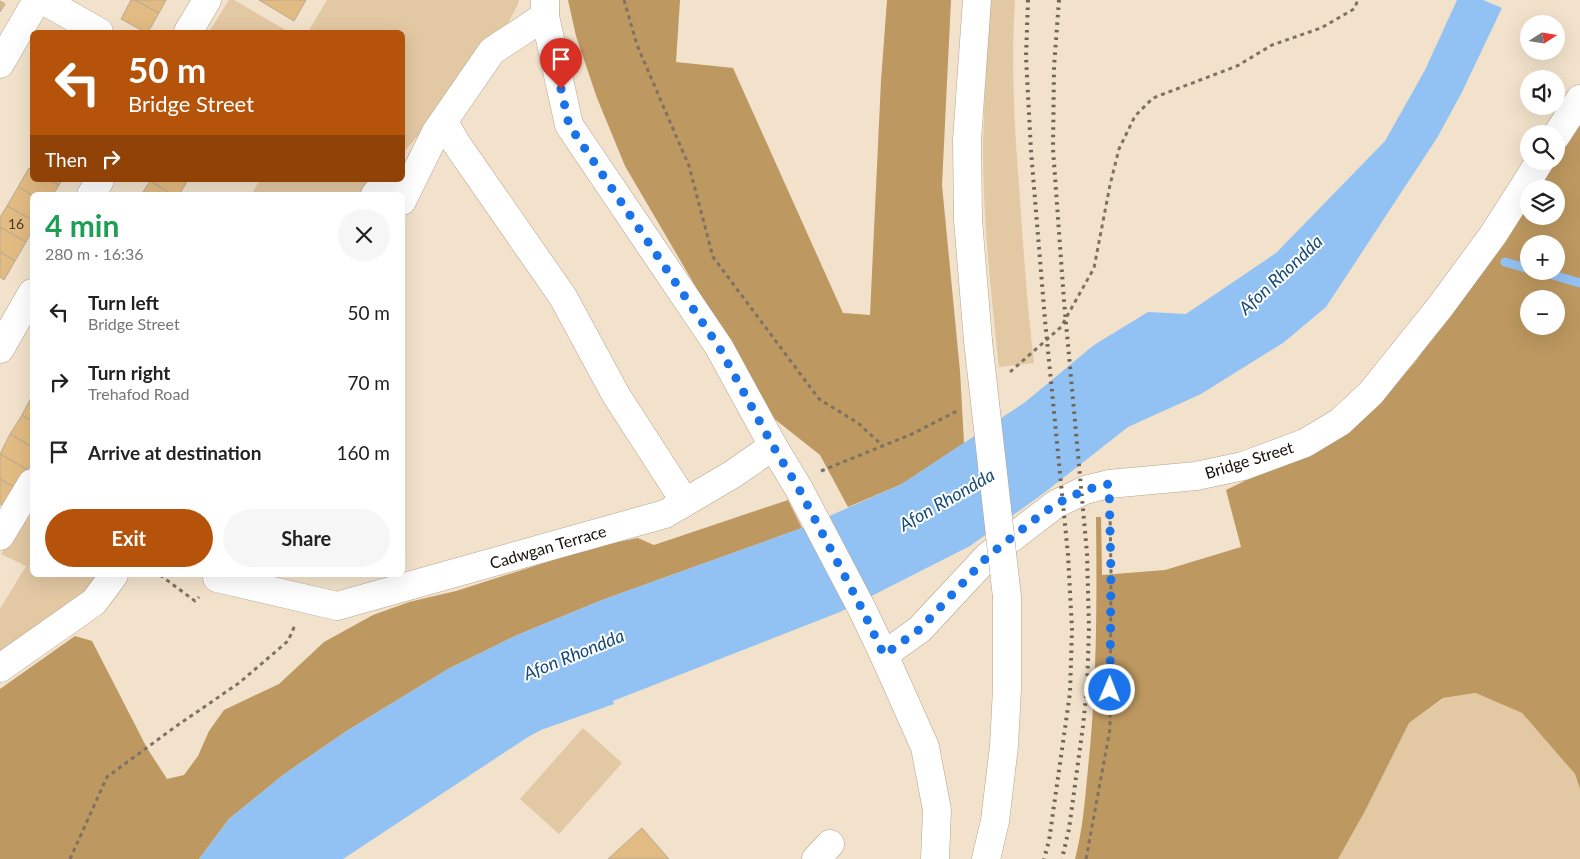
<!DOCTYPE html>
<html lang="en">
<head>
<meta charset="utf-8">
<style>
	body { margin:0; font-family:Lato,sans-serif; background:#f6f6f6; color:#222; height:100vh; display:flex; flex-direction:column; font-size:19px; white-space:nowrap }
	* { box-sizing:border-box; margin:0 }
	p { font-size:16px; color:#767676 }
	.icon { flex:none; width:28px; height:28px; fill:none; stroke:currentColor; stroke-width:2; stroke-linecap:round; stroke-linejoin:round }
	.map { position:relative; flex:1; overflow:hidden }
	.drawer { position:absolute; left:30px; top:192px; width:375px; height:385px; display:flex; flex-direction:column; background:#fff; border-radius:8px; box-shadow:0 5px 20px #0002 }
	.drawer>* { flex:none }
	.banner { position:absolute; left:30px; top:30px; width:375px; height:152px; border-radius:8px; box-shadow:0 5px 20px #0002; background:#b45309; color:#fff; overflow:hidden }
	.needle { width:32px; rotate:78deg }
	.tools { position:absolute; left:1520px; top:15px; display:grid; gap:10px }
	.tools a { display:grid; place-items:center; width:45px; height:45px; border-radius:50%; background:#fff; box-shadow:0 5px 20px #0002; font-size:25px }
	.pin { position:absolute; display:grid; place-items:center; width:42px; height:42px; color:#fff; margin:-51px -21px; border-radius:50% 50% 50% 0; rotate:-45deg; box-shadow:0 0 5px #0007 }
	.pin .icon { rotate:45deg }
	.me { position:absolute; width:55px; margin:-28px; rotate:1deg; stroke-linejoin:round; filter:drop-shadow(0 0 4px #0008) }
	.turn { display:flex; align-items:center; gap:18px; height:105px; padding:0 15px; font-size:22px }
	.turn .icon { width:65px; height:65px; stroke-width:2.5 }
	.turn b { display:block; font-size:35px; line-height:42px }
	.then { display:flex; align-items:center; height:48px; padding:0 15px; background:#0003; gap:10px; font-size:19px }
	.round { display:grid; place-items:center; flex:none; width:52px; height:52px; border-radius:26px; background:#f6f6f6 }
	.summary { display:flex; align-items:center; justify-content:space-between; height:85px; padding:0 15px }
	h1 { font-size:30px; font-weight:700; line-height:38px; color:#1e9e55 }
	.cta { display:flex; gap:10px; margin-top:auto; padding:10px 15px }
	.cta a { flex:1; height:58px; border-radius:30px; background:#b45309; color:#fff; font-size:20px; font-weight:700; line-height:58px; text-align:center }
	.cta a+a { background:#f6f6f6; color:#222 }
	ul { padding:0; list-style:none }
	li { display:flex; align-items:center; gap:15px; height:70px; padding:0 15px }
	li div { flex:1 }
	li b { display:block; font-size:19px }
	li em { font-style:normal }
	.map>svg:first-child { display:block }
	.green { fill:#e2c8a3 }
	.forest { fill:#bd9860; fill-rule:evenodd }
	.water { fill:#92c2f3 }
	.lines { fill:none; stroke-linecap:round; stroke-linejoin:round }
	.stream { stroke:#92c2f3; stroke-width:9 }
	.building { fill:#e2bb82; stroke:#b9a993 }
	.minor-casing { stroke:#b4a48f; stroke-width:29 }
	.major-casing { stroke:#b4a48f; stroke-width:29 }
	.path { stroke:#7d7263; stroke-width:3; stroke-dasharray:4 4; stroke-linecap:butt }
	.minor { stroke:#fff; stroke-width:28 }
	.major { stroke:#fff; stroke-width:28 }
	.rail { stroke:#6f6557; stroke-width:4; stroke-dasharray:2.5 5; stroke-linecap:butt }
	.major-bridge-casing { stroke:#b4a48f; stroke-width:29; stroke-linecap:butt }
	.major-bridge { stroke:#fff; stroke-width:28 }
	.route { stroke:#1a73e8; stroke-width:9; stroke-dasharray:0 16.2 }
	.labels { text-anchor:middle; stroke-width:4; stroke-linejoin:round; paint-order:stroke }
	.number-label { font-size:14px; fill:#493b26 }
	.street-label { font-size:16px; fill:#161008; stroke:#fff }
	.water-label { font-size:18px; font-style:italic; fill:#164a77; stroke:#fff }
</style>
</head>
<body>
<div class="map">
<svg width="1580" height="859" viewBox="0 0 1580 859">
	<rect width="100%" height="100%" fill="#f2e2cb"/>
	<g class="green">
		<path d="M229 0H234L289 32H209Z"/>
		<path d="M327 0H519L518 4 503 33 478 65 403 153 402 32H308Z"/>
		<path d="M990 0H1015C1011 62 1014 124 1019 185 1023 245 1027 304 1034 363L999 367C991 294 983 221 983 148 984 98 987 49 990 0Z"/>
		<path d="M260 180H379L365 195H251Z"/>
		<path d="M32 501V575H104L86 596 0 658V609L26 566 1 554Z"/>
		<path d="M1477 693 1522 713 1575 774 1580 789V859H1338L1364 813 1409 723 1444 698Z"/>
		<path d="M583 728 622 763 559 834 520 799Z"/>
	</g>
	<g class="forest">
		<path d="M568 0H680L676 62 733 68 843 313 870 315 881 81 887 0H951L942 185 960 371 964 443 902 484 848 507 820 455 772 417 625 166 597 98 576 36Z"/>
		<path d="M1580 114V789L1575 774 1522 713 1476 693 1443 698 1409 723 1364 813 1338 859H1075C1083 829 1085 799 1088 768 1097 685 1097 601 1096 517H1101L1102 575 1165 570 1241 547 1226 490 1275 466 1380 401 1416 361 1529 190V216H1556V189H1530L1548 161H1556V149ZM1529 244H1556V271H1529ZM1529 299H1556V326H1529Z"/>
		<path d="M788 500 802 528 602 600 515 636 448 669 345 732 283 775 229 819 199 859H0V689L75 636 92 641 147 748 167 779 184 775 198 756 209 731 224 710 279 684 324 642 373 615 409 602 456 591 597 546 638 538 654 545Z"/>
	</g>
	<path class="water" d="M1457 0H1483L1502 8 1462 92 1437 138 1326 307 1283 343 1201 394 1128 427 1044 493 970 546 840 612 613 701 614 704 541 730 528 737 343 859H199L229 819 283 775 345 732 448 669 515 636 602 600 802 528 902 484 1024 403 1094 345 1148 312 1186 314 1276 253 1385 141 1425 70Z"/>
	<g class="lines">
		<g class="stream">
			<path d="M1505 262 1529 269"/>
			<path d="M1539 271 1580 283"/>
		</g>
	</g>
	<g class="building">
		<path d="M131 0H135L159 13 148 32H145L121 19Z"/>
		<path d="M135 0H166L159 13Z"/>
		<path d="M259 0H306L294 21Z"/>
		<path d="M0 1 5 4 0 12Z"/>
		<path d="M29 168 32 170V180H50L59 185 53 195H32L18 187Z"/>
		<path d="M50 180H62L59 185Z"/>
		<path d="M149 180H188L179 195H173Z"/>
		<path d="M150 181 173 195H141Z"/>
		<path d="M18 187 32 195V220L7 206Z"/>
		<path d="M7 206 32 220V231L26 242 0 227V217Z"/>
		<path d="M0 227 26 242 15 261 0 252Z"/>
		<path d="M0 252 15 261 4 280 0 277Z"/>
		<path d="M32 396V421L22 415Z"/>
		<path d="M22 415 32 421V447L10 434Z"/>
		<path d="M10 434 32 447V462L28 470 0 454Z"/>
		<path d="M0 454 28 470 18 489 0 479Z"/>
		<path d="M0 479 18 489 6 508 0 504Z"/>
		<path d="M642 828 669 859H608Z"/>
	</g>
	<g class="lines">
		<defs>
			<g id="minor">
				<path d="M43 0 99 32"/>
				<path d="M545 0V16L569 125 719 347 773 446 799 489 862 609 884 655 925 747 937 810 935 859"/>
				<path d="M188 32 207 0"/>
				<path d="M0 64 37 0"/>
				<path d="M444 122 456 143 563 297 616 395 685 502"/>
				<path d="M1556 136 1580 99"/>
				<path d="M91 195 100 180"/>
				<path d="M375 195 388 180"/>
				<path d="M402 201 436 132 492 51 545 16"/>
				<path d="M0 349 32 293"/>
				<path d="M0 536 32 483"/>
				<path d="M219 575 217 578 337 606 665 514 733 474 773 446"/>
				<path d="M884 655 920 629 988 556 1056 504 1085 490 1109 484 1196 476 1243 466 1305 443 1340 422 1371 393 1440 307 1493 235 1540 161"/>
				<path d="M0 668 94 602 114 575"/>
				<path d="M816 859 830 844"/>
			</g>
			<g id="major">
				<path d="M977 0 967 140 968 220 978 341"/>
				<path d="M986 859 995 821 1004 746 1007 689V597"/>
			</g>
		</defs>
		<use href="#minor" class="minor-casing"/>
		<use href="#major" class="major-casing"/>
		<g class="path">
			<path d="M624 0 637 45 689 166 713 257 819 399 858 423 883 446"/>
			<path d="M1010 372 1061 327 1094 268 1110 185 1119 149 1135 116 1153 98 1237 66 1272 45 1321 28 1354 9 1358 0"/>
			<path d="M821 471 912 434 957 411"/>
			<path d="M160 575 195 601 199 597"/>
			<path d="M70 859 107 777 175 727 239 683 288 641 295 625"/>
			<path d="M1086 859 1110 729 1111 574 1110 512"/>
		</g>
		<use href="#minor" class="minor"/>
		<use href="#major" class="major"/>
		<g class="rail">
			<path d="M1028 0 1026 57 1031 151 1045 320 1068 555 1072 629 1070 693 1049 841 1044 859"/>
			<path d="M1059 0 1054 67 1053 149 1064 301 1087 553 1089 628 1087 688 1083 726 1069 829 1062 859"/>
		</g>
		<defs>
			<path id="major-bridge" d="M978 341 1007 597"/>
		</defs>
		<use href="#major-bridge" class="major-bridge-casing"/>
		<use href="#major-bridge" class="major-bridge"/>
	</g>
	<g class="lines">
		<path class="route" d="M561 89 569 125 719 347 773 446 799 489 862 609 884 655 920 629 988 556 1034 520 1056 504 1085 490 1109 484 1111 574 1110 690"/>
	</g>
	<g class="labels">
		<g class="number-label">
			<text x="16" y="229">16</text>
		</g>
		<g class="street-label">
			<text transform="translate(1249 460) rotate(-17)" y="6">Bridge Street</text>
			<text transform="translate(548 547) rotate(-16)" y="6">Cadwgan Terrace</text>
		</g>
		<g class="water-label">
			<text transform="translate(1281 275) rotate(-43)" y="6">Afon Rhondda</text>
			<text transform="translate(947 500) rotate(-30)" y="6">Afon Rhondda</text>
			<text transform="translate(574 655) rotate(-22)" y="6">Afon Rhondda</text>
		</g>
	</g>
</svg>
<div class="tools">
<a><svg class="needle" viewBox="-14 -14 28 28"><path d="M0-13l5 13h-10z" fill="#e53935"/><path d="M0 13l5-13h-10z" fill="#767676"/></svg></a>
<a><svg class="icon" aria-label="sound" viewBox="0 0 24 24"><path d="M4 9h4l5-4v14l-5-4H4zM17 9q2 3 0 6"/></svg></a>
<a><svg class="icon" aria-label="search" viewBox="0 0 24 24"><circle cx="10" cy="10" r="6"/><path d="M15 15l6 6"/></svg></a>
<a><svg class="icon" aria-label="layers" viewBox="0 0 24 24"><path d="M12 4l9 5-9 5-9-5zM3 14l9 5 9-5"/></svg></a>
<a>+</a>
<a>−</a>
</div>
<div class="pin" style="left:561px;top:89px;background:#d93025"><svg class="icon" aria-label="arrive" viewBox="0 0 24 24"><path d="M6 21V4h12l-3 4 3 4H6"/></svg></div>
<svg class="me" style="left:1110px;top:690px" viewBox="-20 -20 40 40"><circle r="17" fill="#1a73e8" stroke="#fff" stroke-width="3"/><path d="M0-11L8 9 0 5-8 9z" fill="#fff"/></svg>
<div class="banner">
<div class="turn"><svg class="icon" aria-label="left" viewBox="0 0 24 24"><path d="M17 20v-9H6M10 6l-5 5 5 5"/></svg><div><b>50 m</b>Bridge Street</div></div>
<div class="then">Then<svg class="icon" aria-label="right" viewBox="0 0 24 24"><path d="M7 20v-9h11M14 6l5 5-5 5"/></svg></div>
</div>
<section class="drawer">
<div class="summary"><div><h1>4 min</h1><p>280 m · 16:36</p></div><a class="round"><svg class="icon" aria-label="close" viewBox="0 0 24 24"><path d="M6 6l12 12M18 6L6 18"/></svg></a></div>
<ul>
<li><svg class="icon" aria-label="left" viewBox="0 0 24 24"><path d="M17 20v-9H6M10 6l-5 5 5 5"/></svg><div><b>Turn left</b><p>Bridge Street</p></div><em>50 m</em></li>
<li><svg class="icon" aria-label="right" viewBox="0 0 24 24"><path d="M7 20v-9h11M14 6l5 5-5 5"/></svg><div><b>Turn right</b><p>Trehafod Road</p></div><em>70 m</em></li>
<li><svg class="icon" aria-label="arrive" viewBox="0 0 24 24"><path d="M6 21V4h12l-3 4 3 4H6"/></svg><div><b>Arrive at destination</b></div><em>160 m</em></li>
</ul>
<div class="cta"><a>Exit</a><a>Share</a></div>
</section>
</div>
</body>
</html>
